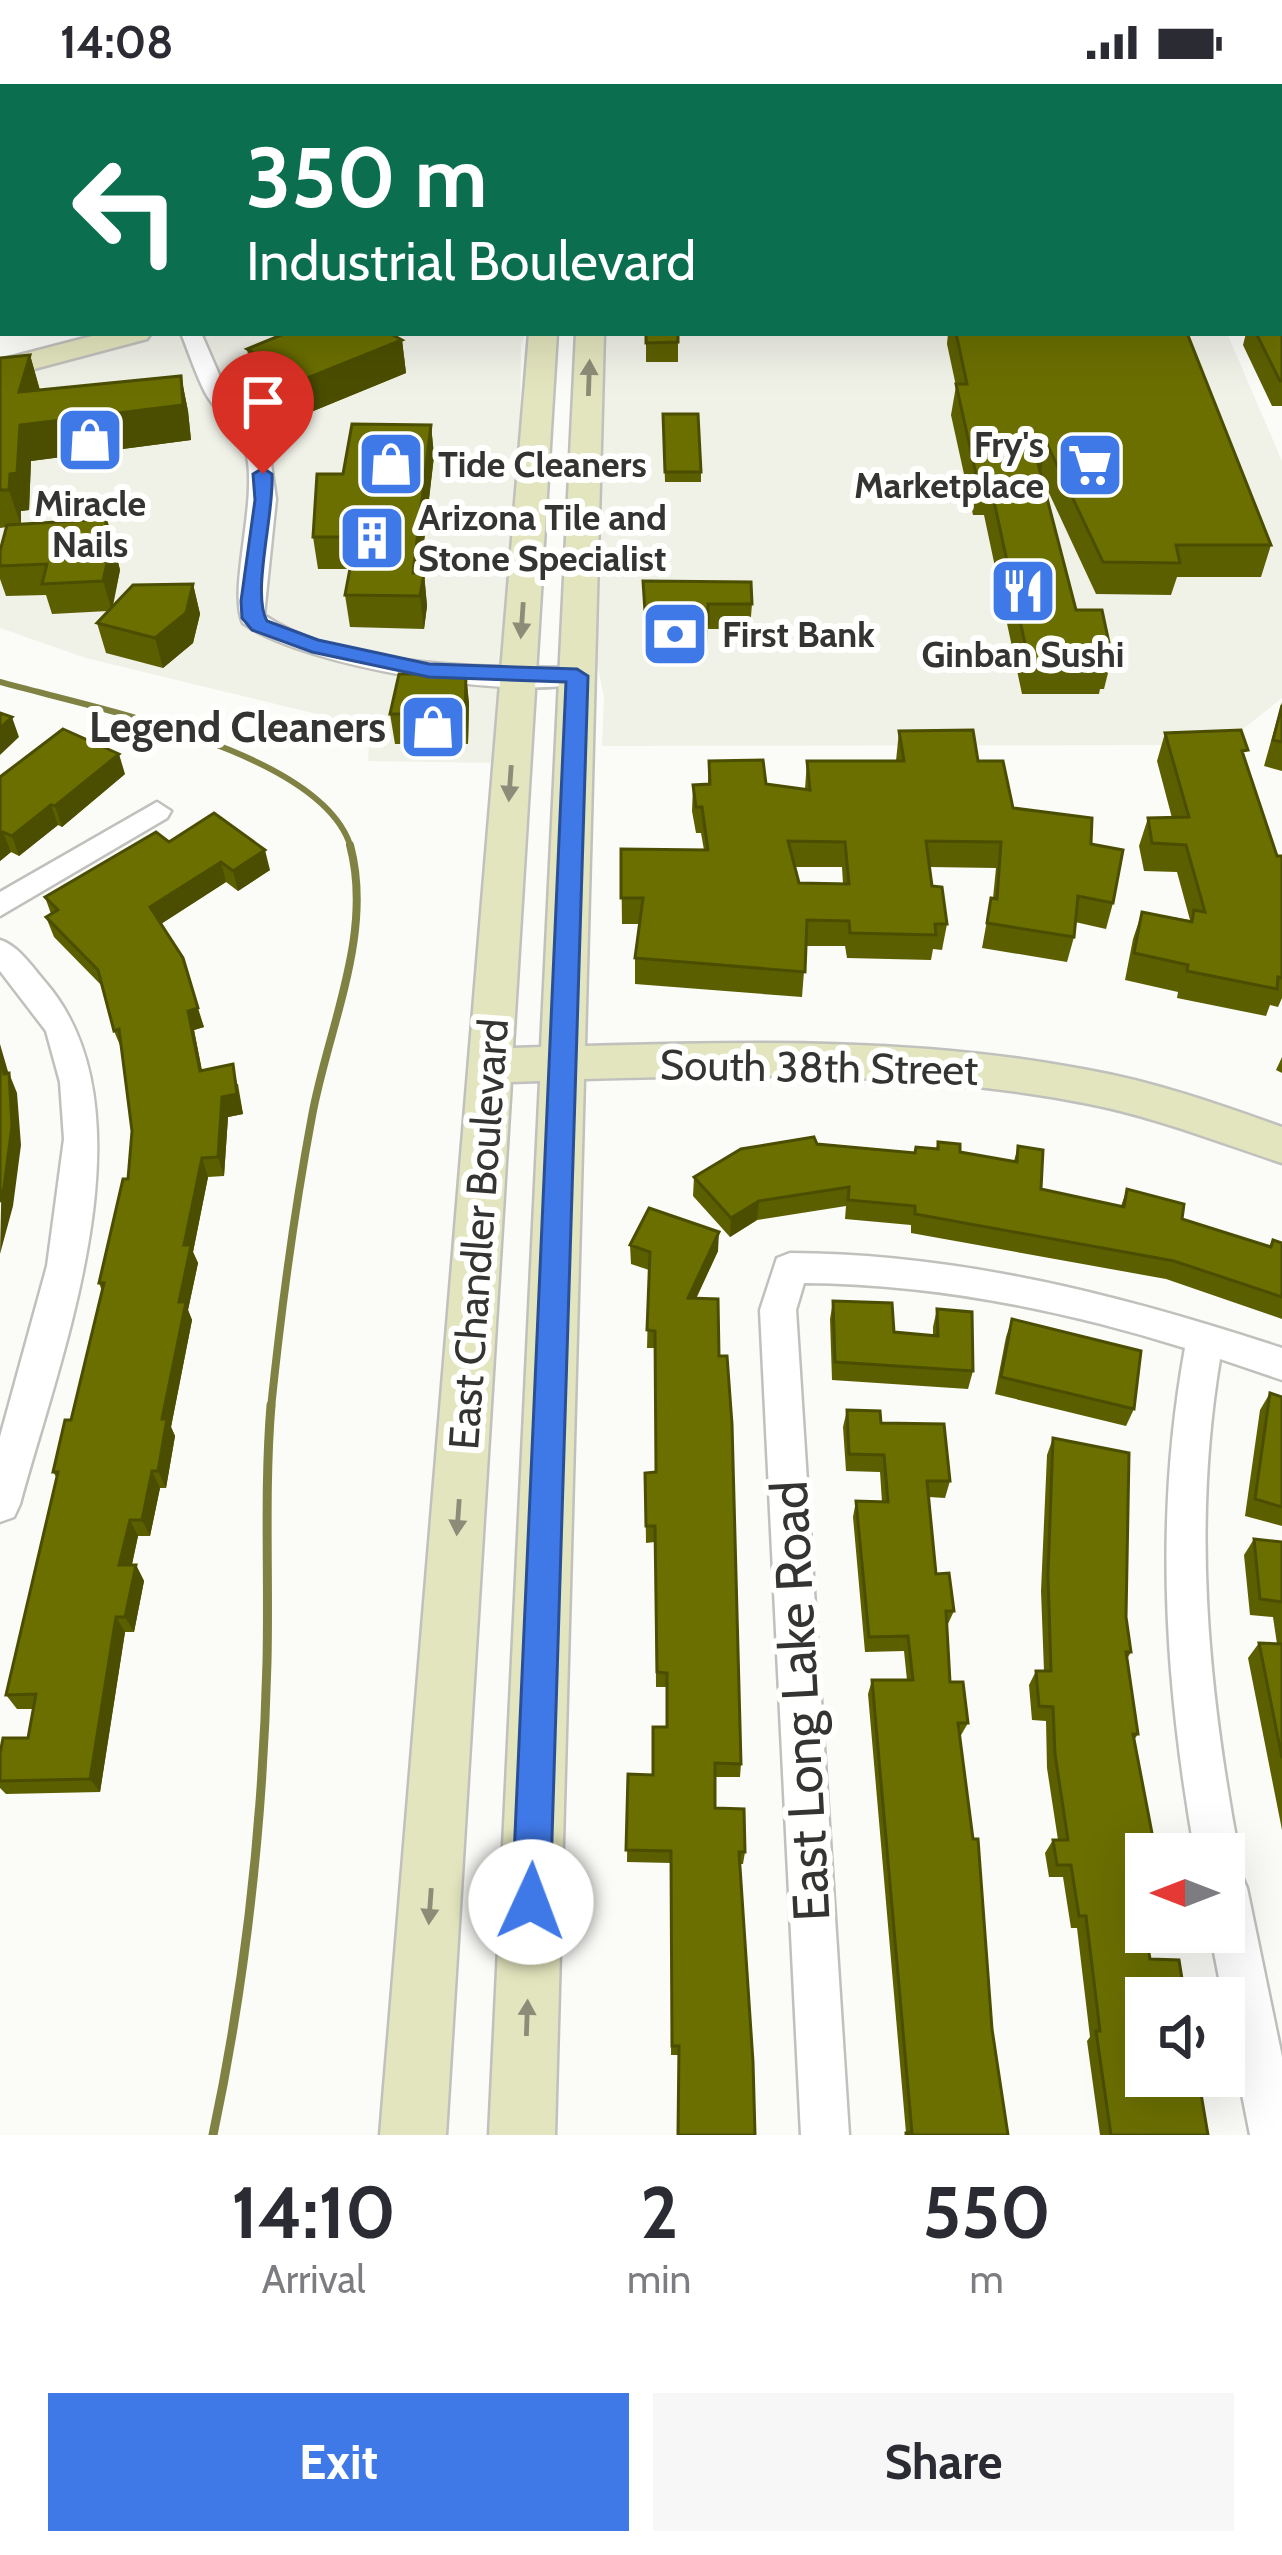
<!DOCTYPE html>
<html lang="en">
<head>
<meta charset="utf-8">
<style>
	body { margin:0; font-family:Cabin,sans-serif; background:#f7f7f7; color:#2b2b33; height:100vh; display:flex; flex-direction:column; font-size:45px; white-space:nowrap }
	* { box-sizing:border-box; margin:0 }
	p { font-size:39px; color:#7c7c81 }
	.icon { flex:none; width:66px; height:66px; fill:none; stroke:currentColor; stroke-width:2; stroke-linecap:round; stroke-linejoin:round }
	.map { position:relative; height:2051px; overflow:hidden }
	.sheet { display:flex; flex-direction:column; background:#fff; flex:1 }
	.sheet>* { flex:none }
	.banner { position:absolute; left:0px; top:0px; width:1284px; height:252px; box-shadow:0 12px 48px #0002; background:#0b6e4f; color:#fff; overflow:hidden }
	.needle { width:78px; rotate:270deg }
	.buttons { position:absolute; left:1125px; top:1749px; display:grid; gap:24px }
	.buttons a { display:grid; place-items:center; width:120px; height:120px; border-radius:0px; background:#fff; box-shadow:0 12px 48px #0002; font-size:60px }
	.pin { position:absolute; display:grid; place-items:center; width:102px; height:102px; color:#fff; margin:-123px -51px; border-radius:50% 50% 50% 0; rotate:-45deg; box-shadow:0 0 12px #0007 }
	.pin .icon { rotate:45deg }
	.me { position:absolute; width:132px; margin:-66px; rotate:2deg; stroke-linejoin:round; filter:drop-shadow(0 0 9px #0008) }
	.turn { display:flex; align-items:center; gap:42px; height:252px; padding:0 48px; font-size:54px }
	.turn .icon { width:156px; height:156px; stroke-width:2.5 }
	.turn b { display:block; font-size:84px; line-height:102px }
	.eta { display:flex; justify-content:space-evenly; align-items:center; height:204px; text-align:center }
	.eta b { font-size:72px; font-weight:700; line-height:84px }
	.button { display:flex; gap:24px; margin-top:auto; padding:24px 48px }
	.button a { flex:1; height:138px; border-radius:0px; background:#3f79e8; color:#fff; font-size:48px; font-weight:700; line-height:138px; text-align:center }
	.button a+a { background:#f7f7f7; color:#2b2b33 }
	.status { display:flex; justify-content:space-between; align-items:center; height:84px; padding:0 60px; background:#fff; direction:ltr }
	.status svg { height:33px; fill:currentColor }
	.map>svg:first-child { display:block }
	.built { fill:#f0f1e7 }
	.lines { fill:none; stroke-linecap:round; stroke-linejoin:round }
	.stream-far2 { stroke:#7f8242; stroke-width:6 }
	.stream-far1 { stroke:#7f8242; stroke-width:8 }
	.stream { stroke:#7f8242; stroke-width:9 }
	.street-casing { stroke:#c0c0bd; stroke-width:5 }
	.secondary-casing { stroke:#c0c0bd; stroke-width:5 }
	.street { fill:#fff; fill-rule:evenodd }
	.secondary { fill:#e3e5be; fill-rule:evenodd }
	.wall { fill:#5c5f00; fill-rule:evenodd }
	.shaded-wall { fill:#4b4e00 }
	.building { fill:#6b6f00; stroke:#4b4e00; stroke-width:3; fill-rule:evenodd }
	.oneway { fill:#8c8c78 }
	.route { fill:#3f79e8; stroke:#294f97; stroke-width:3 }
	.labels { text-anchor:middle; stroke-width:12; stroke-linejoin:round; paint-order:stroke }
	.far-poi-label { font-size:36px; font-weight:bold; fill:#343433; stroke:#fffffe; text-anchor:start }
	.poi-label { font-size:42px; font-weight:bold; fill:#343433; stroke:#fffffe; text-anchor:end }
	.street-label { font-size:42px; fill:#343433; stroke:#fffffe }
	.near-street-label { font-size:51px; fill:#343433; stroke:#fffffe }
</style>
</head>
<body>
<div class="status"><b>14:08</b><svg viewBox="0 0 49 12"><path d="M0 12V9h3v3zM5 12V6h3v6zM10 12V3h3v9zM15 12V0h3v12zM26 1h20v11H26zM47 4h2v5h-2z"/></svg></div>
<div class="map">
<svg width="1282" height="2051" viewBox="0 0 1282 2051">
	<rect width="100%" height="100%" fill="#fbfcf8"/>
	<g class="built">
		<path d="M617 0H1214L1216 3H615Z"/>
		<path d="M166 249H526L521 261 520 358 495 679 368 677 370 648 333 634 86 574 0 544V290Z"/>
		<path d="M605 249H1227L1282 377V614L1223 661 602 662 604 613 596 575Z"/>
	</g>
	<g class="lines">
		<path class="stream-far2" d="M0 598C88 623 324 667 351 764"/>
		<path class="stream-far1" d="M271 1324C281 1227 294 1128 312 1032 328 944 374 850 350 761"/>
		<path class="stream" d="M213 2051C246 1895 263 1737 267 1578 269 1492 264 1407 271 1321"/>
		<defs>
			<g id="street">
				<path d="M54 0H72L52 3Z"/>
				<path d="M181 249H201L227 309 266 359 270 373 276 415 264 531C343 585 485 583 577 584L586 586 590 592 586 598C513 617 305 583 243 539 228 506 257 420 247 372 242 347 218 331 206 310 196 291 189 269 181 249Z"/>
				<path d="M157 718 171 727 167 734 0 832V808Z"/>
				<path d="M0 856C19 862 33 884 46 899 157 1029 59 1275 20 1420L14 1433 0 1438V1353L47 1182 64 1055 60 998 46 947 0 887Z"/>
				<path d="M790 1169C961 1170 1121 1211 1282 1264V1296L1220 1275C1192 1442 1208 1605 1239 1770L1233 1785 1240 1788 1247 1804 1282 1973V2051H1250L1210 1848H1224V1770H1195C1165 1600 1154 1435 1185 1264 1060 1225 934 1200 804 1199L796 1226 849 2051H801L760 1226 777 1174Z"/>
			</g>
			<g id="secondary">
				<rect x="548" y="0" width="24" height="3"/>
				<rect x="585" y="0" width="24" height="3"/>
				<rect x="1281" y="198" width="1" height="16"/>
				<path d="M104 249H151L147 255 0 294V276Z"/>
				<path d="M529 249H557L513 964 541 963 576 249H604L585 962C753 957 923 954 1088 986 1155 998 1218 1020 1282 1043V1079C1218 1058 1155 1033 1089 1020 923 987 752 990 584 995L555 2051H489L540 997 511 998 446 2051H380Z"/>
			</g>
		</defs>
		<use href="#street" class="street-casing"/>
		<use href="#secondary" class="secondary-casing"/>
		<use href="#street" class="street"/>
		<use href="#secondary" class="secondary"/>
	</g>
	<g class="wall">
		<rect x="671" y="0" width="73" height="3"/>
		<path d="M1237 0H1282V89L1281 3H1239Z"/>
		<path d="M1282 234V322H1272L1243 261 1246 249H1281Z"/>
		<path d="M646 249 678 258V278H646Z"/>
		<path d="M948 249H1187L1271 461 1261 493H1177L1171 511 1096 510 1042 394 1076 526 1112 573 1104 605H1100L1099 610H1022L984 431H973L951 331 956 302 947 260Z"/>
		<path d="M402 256 406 289 306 330 253 298 247 265Z"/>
		<path d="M30 271 40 306 181 292 188 327 191 356 31 377 29 426 21 427V440L107 435 120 486 112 523 193 500 200 530 193 559 163 584 106 569 97 539 108 527 52 530 46 511 6 512 0 495V467L7 443 0 444V274Z"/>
		<path d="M663 330 701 388V398H665Z"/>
		<path d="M431 341 434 372 420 489H424L427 522 424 545 350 543 345 511 350 485H318L313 453 343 390Z"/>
		<path d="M643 497 752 520 750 545H708L707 565 700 568H646Z"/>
		<path d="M466 590 469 620 468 660H395L390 630Z"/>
		<path d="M1282 618V687L1264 682Z"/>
		<path d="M899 647 978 677 1013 724 1091 760 1113 819 1106 845 1075 838 1074 853 1067 878 982 864 991 814H993L996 784 929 783 932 802 947 840 942 866 933 865 931 876 847 874 845 862H806L802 913 635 900V874L639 840H622L621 765 704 766 701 749H696L692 727 693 701 708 700 709 677 766 700 805 705 807 677H896ZM795 783H842L843 800 799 799Z"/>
		<path d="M1165 649 1245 674 1277 772 1282 854V914L1278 923 1270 921 1266 932 1177 914 1178 908 1125 896 1133 855 1142 828 1190 836 1177 788 1144 787 1139 762 1148 734H1172L1157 677Z"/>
		<path d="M125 690 62 743 58 741 19 772 11 768 0 777V693Z"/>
		<path d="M169 758 270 786 238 807 226 798 161 840 204 943 194 946 202 987 238 1000 243 1030 228 1033 224 1092 208 1093 193 1168 198 1179 188 1226 192 1236 171 1343 175 1352 166 1404H160L150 1452H138L132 1481H136L144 1497 134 1548H125L100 1708 6 1710 0 1704V1670L28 1654 33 1625H17L6 1611 57 1394 53 1388 71 1336 102 1207 99 1199 128 1095 132 1047 122 966 114 947 103 903 54 853 46 833 51 830 45 813Z"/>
		<path d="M1282 973V989L1276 986Z"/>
		<path d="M938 1058 960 1068 1014 1077 1018 1062 1041 1105 1121 1122 1127 1105 1182 1135 1269 1162 1273 1156 1282 1159V1235L1166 1195 911 1149V1141L845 1135 846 1122 757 1136 730 1153 693 1112 694 1093 817 1060 914 1069 916 1063 936 1065Z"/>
		<path d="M630 1161 718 1167 696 1215 719 1272 741 1680 740 1693H715V1724L745 1768 743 1780H740L678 1971H671V1779L627 1778 628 1690 653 1691 666 1643 667 1603H656L655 1458 646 1459 645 1389H656L654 1264H647L649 1186 631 1180Z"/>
		<path d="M833 1217 894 1248 933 1251V1243L937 1225 973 1287 968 1305 832 1296 830 1235Z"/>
		<path d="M1012 1235 1134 1325 1126 1342 995 1310 1006 1253Z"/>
		<path d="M1270 1309 1282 1313V1442L1245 1432 1260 1326Z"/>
		<path d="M847 1326 881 1339 950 1397 945 1414 929 1413 936 1490 954 1527 947 1542 950 1598 968 1639 960 1653 992 1945 1008 2051H905L906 2049 868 1610 872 1596H907L904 1567 865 1568 853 1433 856 1417 882 1418 880 1388 846 1387 843 1343Z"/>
		<path d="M1053 1354 1126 1533 1131 1568 1127 1575 1138 1650 1134 1656 1146 1770 1145 1843 1150 1875 1208 2051H1100L1087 1957 1090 1953 1077 1844H1071L1063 1793H1049L1045 1769 1053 1756H1058L1047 1684 1046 1637 1032 1636 1029 1601 1036 1587H1044L1041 1507 1047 1371Z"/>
		<path d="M1254 1455 1282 1458V1746L1248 1574 1259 1559 1277 1560 1273 1533 1250 1531 1244 1471Z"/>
	</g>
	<g class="shaded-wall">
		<path d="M3 210V231H0V211Z"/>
		<path d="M402 256 406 289 306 330 300 297Z"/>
		<path d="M30 271 40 307 181 292 188 327 191 356 31 377 29 426 21 427V442L9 406 19 308Z"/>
		<path d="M431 341 434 372 418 512 413 489Z"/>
		<path d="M1047 360 1040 391 1034 364Z"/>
		<path d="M107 435 120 486 112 527 103 497 102 457Z"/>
		<path d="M424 489 427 522 424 545 420 512Z"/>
		<path d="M193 500 200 530 193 559 163 584 155 554Z"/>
		<path d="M708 540 707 565 700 568 701 543Z"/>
		<path d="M466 590 469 620 468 660 465 630Z"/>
		<path d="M12 633 19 653 0 671V644Z"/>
		<path d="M119 670 125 690 62 743 55 722Z"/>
		<path d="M51 721 58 741 19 772 12 752Z"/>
		<path d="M3 748 11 768 0 777V750Z"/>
		<path d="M265 766 270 786 238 807 233 787Z"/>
		<path d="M221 778 226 798 156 843 150 823Z"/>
		<path d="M198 924 204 943 194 946 206 1007 200 987 188 927Z"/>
		<path d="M0 960 9 991V989L17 1009 21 1061 13 1122 0 1170 4 990 0 971Z"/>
		<path d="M233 980 243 1030 228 1033 224 1092 218 1073 222 1013Z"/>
		<path d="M202 1074 208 1093 193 1168 198 1179 188 1226 192 1236 171 1343 175 1352 166 1404 158 1387 162 1335 179 1218 184 1161Z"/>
		<path d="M759 1117 757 1136 730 1153 731 1134Z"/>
		<path d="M719 1148 718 1167 687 1233 688 1214Z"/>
		<path d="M152 1387 160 1404 150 1452 142 1436Z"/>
		<path d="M130 1436 138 1452 128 1497 119 1481Z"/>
		<path d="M136 1481 144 1497 134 1548 125 1533Z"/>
		<path d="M116 1533 125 1548 100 1708 90 1695Z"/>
	</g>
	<g class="building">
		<path d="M1057 0H1110L1111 3H1058Z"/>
		<path d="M1252 0H1282V61L1281 3H1254Z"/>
		<path d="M0 58 3 60V210L0 211V99L3 84 0 82Z"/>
		<path d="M1282 234V297H1280L1256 249H1281Z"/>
		<path d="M286 249H389L402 256 300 297 247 265Z"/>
		<path d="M646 249H678V258L646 259Z"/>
		<path d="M956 249H1187L1271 461H1176L1180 479 1103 478 1047 360 1034 364 1076 526H1102L1112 573 1105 572 1107 578H1029L990 399H978L956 300H967Z"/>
		<path d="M30 271 19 308 181 292 183 321 20 341 17 389 10 390 9 406H0V274Z"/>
		<path d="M663 330H698L701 388H665Z"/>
		<path d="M352 340 431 341 413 489H424L420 512 345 511 356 453H313L317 390H343Z"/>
		<path d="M107 435 102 457 112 456 103 497 42 500 47 480 0 482V467L7 441Z"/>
		<path d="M643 497 751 498 752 520H708V540L701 543H646Z"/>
		<path d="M193 500 186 529 155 554 97 539 133 501Z"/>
		<path d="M399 590H466L465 630H390Z"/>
		<path d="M1282 621V658L1273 656Z"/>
		<path d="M0 629 12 633 0 644Z"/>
		<path d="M63 645 119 670 55 722 51 721 12 752 3 748 0 750V693Z"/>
		<path d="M973 646 978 677H1003L1013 724 1092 734 1091 760 1123 766 1113 819 1078 812 1074 853 987 839 991 814 997 815 1001 758 926 757 932 802 942 803 947 840H935L936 851 850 849 849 837 807 836 805 888 635 874 643 814H621V765L708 766 702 723H696L693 701 710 700 709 677 763 676 766 700 810 706 807 677H904L899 647ZM788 757 845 758 849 800 799 799Z"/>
		<path d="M1241 646 1248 666 1242 667 1277 772H1282V894L1278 893 1277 905 1187 887 1188 881 1134 869 1142 828 1192 838 1194 826 1205 828 1186 761 1152 759 1148 734 1189 733 1165 649Z"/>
		<path d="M214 729 265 766 233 787 221 778 150 823 183 874 198 924 188 927 200 987 233 980 237 1010 222 1013 218 1073 202 1074 184 1161H191L179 1218H186L162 1335H167L158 1387H152L142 1436H130L119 1481H136L125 1533H116L90 1695 0 1697V1670L3 1654H28L36 1610 6 1611 58 1388H53L65 1336H71L104 1199H99L123 1095H128L132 1047 119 945 114 947 98 886 46 833 58 826 45 813 156 748 169 758Z"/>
		<path d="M0 971 4 990 9 989 12 1042 4 1103 0 1118Z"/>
		<path d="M814 1053 817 1060 915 1069 916 1063 938 1065V1058L960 1060V1068L1017 1078 1018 1062 1043 1066 1041 1105 1124 1123 1127 1105 1184 1120 1182 1135 1271 1163 1273 1156 1282 1159V1213L1174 1177 915 1130V1122L848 1116 849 1103 759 1117 731 1134 694 1093 741 1065Z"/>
		<path d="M649 1124 719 1148 688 1214 718 1215 719 1272H727L732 1340 741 1680 715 1679V1724L744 1725 745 1768H739L753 1978 755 2051H678L679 1962H672L671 1767 626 1766 628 1690 653 1691V1643H667V1589L657 1588 655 1442H646L645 1389 656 1388 655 1247 647 1246 650 1168 630 1161Z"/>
		<path d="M833 1217 892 1219 894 1248 938 1252 937 1225 972 1228 973 1287 835 1278Z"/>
		<path d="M1012 1235 1141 1267 1134 1325 1001 1293Z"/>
		<path d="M1270 1309 1282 1313V1423L1255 1415Z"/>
		<path d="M847 1326 880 1327 881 1339 944 1340 950 1397H927L936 1490 949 1489 954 1527H946L950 1598H963L968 1639H958L973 1755H978L992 1945 1008 2051H906V2049H912L872 1596H913L908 1552 869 1553 856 1417 888 1418 884 1371 849 1370Z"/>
		<path d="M1053 1354 1129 1369 1126 1533 1131 1568H1126L1138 1650H1133L1156 1770H1146V1832H1143L1150 1875 1179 1876 1185 1914H1146V1992H1198L1208 2051H1111L1096 1947H1100L1086 1832H1079L1071 1781H1057L1053 1756H1068L1055 1670 1053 1623 1039 1622 1036 1587H1051L1048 1491Z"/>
		<path d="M1254 1455 1282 1458V1518L1260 1515Z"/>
		<path d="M1259 1559 1282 1560V1674Z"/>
	</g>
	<defs><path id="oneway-solid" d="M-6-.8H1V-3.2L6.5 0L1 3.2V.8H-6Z" transform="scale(3)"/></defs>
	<g class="oneway">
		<use href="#oneway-solid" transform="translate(589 294) rotate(-88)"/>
		<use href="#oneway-solid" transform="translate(522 536) rotate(94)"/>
		<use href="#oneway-solid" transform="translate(510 699) rotate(94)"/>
		<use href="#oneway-solid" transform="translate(458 1433) rotate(94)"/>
		<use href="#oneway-solid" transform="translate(430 1822) rotate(94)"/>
		<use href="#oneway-solid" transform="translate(527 1934) rotate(-88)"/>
	</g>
	<path class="route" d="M263 384 272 390C275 426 251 510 267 537L318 556 429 580 577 585 588 592 550 1818 544 1831 531 1837 518 1831 512 1818 566 598 429 593 312 568 252 546 242 534 241 517 255 416 253 390Z"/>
	<defs>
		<symbol id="shop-square" viewBox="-11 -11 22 22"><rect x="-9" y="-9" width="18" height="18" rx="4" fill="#3f79e8" stroke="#fffffe"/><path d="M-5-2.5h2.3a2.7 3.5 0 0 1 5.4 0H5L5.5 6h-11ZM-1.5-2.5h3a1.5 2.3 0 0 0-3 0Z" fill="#fff"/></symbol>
		<symbol id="supermarket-square" viewBox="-11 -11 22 22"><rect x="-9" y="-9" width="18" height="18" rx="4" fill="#3f79e8" stroke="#fffffe"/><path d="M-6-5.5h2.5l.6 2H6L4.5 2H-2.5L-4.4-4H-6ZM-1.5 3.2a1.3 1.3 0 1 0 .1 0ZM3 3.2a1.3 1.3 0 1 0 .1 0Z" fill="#fff"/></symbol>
		<symbol id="building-square" viewBox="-11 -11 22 22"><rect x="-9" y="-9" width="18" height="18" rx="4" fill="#3f79e8" stroke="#fffffe"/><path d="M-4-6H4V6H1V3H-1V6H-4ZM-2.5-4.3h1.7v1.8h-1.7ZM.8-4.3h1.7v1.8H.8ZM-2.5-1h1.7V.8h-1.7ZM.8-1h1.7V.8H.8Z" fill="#fff"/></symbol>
		<symbol id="restaurant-square" viewBox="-11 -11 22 22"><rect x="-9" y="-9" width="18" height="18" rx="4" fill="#3f79e8" stroke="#fffffe"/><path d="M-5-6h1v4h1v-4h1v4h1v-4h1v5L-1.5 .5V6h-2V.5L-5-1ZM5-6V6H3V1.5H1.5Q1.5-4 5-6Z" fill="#fff"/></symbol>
		<symbol id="bank-square" viewBox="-11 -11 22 22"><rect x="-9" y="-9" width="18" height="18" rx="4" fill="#3f79e8" stroke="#fffffe"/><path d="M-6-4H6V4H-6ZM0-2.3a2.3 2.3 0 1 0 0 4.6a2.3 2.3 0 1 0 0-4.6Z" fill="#fff"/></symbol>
	</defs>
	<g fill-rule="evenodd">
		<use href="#shop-square" x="52" y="318" width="76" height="76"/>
		<use href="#shop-square" x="353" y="342" width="76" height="76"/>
		<use href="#supermarket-square" x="1052" y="343" width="76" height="76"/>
		<use href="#building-square" x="334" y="416" width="76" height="76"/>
		<use href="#restaurant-square" x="985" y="469" width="76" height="76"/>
		<use href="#bank-square" x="637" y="512" width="76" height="76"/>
		<use href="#shop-square" x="395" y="605" width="76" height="76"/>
	</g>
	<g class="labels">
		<g class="far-poi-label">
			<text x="1044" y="373" text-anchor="end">Fry's<tspan x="1044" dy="41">Marketplace</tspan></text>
			<text x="438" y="393">Tide Cleaners</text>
			<text x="90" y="432" text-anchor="middle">Miracle<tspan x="90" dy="41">Nails</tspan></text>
			<text x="418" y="446">Arizona Tile and<tspan x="418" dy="41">Stone Specialist</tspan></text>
			<text x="722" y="563">First Bank</text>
			<text x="1023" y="583" text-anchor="middle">Ginban Sushi</text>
		</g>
		<g class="poi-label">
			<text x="386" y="658">Legend Cleaners</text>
		</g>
		<g class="street-label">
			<text transform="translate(819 983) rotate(1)" y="15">South 38th Street</text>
			<text transform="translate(478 1150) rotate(-86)" y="15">East Chandler Boulevard</text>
		</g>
		<g class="near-street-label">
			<text transform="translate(800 1617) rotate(-93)" y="18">East Long Lake Road</text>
		</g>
	</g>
</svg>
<div class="buttons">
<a><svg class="needle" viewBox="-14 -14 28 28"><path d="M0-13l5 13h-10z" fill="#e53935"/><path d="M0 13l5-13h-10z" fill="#7c7c81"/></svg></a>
<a><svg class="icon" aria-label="sound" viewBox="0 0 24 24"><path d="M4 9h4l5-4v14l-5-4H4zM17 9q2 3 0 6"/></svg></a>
</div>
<div class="pin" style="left:263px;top:390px;background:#d93025"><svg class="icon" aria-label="arrive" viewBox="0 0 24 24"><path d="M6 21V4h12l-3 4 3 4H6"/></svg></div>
<svg class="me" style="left:531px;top:1818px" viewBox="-20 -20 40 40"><circle r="19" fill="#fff"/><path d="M0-13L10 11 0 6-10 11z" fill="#3f79e8"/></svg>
<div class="banner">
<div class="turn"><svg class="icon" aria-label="left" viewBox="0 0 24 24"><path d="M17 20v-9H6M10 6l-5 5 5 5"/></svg><div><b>350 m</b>Industrial Boulevard</div></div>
</div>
</div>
<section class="sheet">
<div class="eta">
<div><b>14:10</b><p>Arrival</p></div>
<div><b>2</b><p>min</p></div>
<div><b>550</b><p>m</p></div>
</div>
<div class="button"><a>Exit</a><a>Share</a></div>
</section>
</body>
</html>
